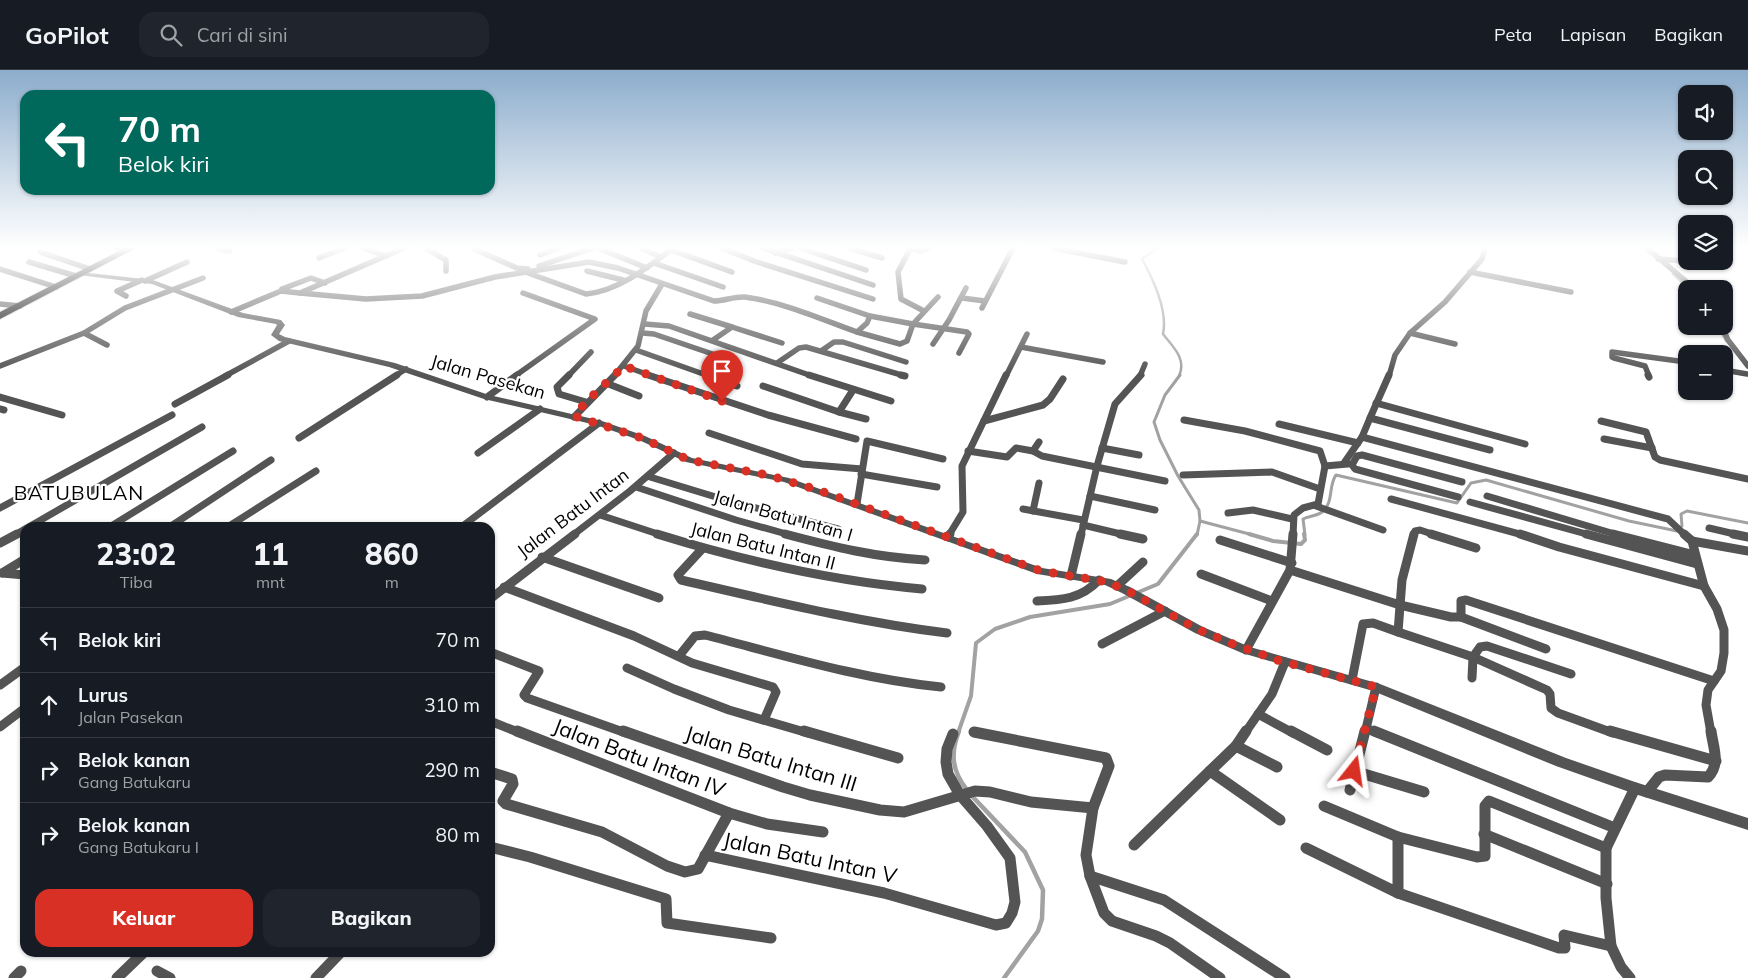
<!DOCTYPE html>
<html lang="id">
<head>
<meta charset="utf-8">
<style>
	body { margin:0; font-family:Mulish,sans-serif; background:#20242c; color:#f1f3f6; height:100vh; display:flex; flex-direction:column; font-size:19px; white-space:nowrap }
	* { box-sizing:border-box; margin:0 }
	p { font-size:16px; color:#9ea1a6 }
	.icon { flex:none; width:28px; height:28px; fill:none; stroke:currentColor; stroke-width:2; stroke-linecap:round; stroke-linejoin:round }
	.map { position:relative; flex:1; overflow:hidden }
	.sheet { position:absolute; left:20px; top:452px; width:475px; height:435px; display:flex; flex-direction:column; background:#171b24; border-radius:15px; box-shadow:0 1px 4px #0004 }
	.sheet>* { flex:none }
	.banner { position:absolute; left:20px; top:20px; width:475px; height:105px; border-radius:15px; box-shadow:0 1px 4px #0004; background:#00695c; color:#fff; overflow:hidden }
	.tools { position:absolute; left:1678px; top:15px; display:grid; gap:10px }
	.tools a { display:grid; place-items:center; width:55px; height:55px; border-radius:10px; background:#171b24; box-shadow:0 1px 4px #0004; font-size:25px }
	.pin { position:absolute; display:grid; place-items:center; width:42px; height:42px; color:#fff; margin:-51px -21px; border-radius:50% 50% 50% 0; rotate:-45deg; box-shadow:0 0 5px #0007 }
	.pin .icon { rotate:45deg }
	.me { position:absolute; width:55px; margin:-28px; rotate:15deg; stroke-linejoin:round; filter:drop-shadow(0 0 4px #0008) }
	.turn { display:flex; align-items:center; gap:18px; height:105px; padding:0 15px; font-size:22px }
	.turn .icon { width:65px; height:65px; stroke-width:2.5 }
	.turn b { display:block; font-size:35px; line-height:42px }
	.eta { display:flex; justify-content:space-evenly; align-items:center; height:85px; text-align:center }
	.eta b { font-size:30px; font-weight:800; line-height:35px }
	.cta { display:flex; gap:10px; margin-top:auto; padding:10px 15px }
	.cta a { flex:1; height:58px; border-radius:15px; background:#d93025; color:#fff; font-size:20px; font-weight:800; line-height:58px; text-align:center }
	.cta a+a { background:#20242c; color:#f1f3f6 }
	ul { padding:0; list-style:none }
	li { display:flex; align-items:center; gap:15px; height:65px; padding:0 15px; border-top:1px solid #363941 }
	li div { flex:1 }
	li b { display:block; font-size:19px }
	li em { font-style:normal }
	header { display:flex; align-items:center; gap:30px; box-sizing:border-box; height:70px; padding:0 25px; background:#171b24; border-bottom:1px solid #363941 }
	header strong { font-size:24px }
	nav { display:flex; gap:28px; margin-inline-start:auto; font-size:18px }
	.search { width:350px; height:45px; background:#20242c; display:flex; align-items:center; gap:12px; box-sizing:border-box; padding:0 18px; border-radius:15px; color:#9ea1a6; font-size:19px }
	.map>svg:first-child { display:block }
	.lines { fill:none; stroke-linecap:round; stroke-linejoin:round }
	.stream-far3 { stroke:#a2a2a2; stroke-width:2.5 }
	.stream-far2 { stroke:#a2a2a2; stroke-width:3 }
	.stream-far1 { stroke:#a2a2a2; stroke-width:4 }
	.stream { stroke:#a2a2a2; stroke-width:4.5 }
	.trunk-casing { stroke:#dbdbdb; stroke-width:2 }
	.minor-far3 { stroke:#545454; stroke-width:5.5 }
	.minor-far2 { stroke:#545454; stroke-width:7 }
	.minor-far1 { stroke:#545454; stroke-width:9 }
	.minor { stroke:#545454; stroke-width:11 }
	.tertiary { fill:#545454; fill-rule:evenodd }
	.trunk { fill:#000; fill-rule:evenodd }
	.route { stroke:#d93025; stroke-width:9; stroke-dasharray:0 16.2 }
	.labels { text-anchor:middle; stroke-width:4.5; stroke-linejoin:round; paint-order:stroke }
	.street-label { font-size:18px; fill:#000; stroke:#fff }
	.quarter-label { font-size:20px; letter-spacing:1px; fill:#000; stroke:#fff }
	.near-street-label { font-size:21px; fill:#000; stroke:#fff }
</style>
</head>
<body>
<header>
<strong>GoPilot</strong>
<div class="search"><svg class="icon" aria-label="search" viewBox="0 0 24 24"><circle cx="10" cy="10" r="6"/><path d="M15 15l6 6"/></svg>Cari di sini</div>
<nav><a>Peta</a><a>Lapisan</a><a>Bagikan</a></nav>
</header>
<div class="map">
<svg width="1748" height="908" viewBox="0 0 1748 908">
	<rect width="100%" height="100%" fill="#fff"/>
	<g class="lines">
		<g class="stream-far3">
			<path d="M1157 178 1142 189C1153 209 1168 241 1163 264 1173 277 1187 289 1179 306"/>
			<path d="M1642 178 1650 184"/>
			<path d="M1673 204 1689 219"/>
			<path d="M1718 256 1726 271"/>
		</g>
		<g class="stream-far2">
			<path d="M1180 305 1165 325 1154 352 1160 370 1178 406 1199 440 1200 451 1197 465"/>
			<path d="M1200 451 1253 465"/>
			<path d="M1305 465 1303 449C1309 446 1317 446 1322 442 1334 433 1328 416 1336 405L1457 433 1471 413 1486 410 1629 451 1677 461 1682 456 1681 444 1687 441 1748 453"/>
		</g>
		<g class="stream-far1">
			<path d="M1249 464 1273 471 1301 474 1305 470 1304 464"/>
			<path d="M958 663 971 626 976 573 995 559 1030 547 1110 534 1158 514 1197 464"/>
		</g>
		<g class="stream">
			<path d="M959 661C950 684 952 701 967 720"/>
			<path d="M971 725 1025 782 1043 820 1042 849 1038 861 1004 908"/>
		</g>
		<defs>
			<path id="trunk" d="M125 178H136L0 249V242Z"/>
		</defs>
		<use href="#trunk" class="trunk-casing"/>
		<g class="minor-far3">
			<path d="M117 178 127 180"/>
			<path d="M217 178 230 181"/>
			<path d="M363 178 386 186"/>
			<path d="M425 178 446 190V201"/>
			<path d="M598 178 647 198"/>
			<path d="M641 178 661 187"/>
			<path d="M722 178 754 191 873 229"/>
			<path d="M763 178 873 215"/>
			<path d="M800 178 866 200"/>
			<path d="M849 178 882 188"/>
			<path d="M909 178 921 181 928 178"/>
			<path d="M1053 178 1125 192"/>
			<path d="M1647 178 1695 219"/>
			<path d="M474 179 517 198 528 199"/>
			<path d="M910 179 898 202 901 229 924 241"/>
			<path d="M671 180 732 202"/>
			<path d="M40 182 90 199"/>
			<path d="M775 183 792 178"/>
			<path d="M540 185 558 178"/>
			<path d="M319 188 344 178"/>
			<path d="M1658 189 1685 191"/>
			<path d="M29 192 76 206"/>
			<path d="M654 193 723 217"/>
			<path d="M539 196 593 178"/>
			<path d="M0 199 56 217"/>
			<path d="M587 201 623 210"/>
			<path d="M1470 202 1571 222"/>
			<path d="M528 203 586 224C619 221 648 197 673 178"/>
			<path d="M145 211 187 192"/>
			<path d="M282 219 311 208 325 213"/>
			<path d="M300 223 366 229 422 226 495 207 589 192 618 198 714 231C724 231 735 226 745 227 783 232 821 249 857 262L867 253 870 246 913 254 938 227"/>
			<path d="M126 226 117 221 142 210"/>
			<path d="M817 228 870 246"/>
			<path d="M962 228 985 231"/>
			<path d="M0 234 20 236"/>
			<path d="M982 238 1013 178"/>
			<path d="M231 242 281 221 300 223 404 178"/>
			<path d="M690 244 732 257 713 270"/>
			<path d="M645 254 669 256 812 306"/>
			<path d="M1722 256 1728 270 1748 296"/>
			<path d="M732 257 782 273"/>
			<path d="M857 262 900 274 907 271 913 254 967 262 969 264 959 283"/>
			<path d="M84 263 107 275"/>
			<path d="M643 263 654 264 736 292"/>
			<path d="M1410 263 1455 274"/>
			<path d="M933 274 949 250 966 218"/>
			<path d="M1021 277 1103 292"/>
			<path d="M636 280 709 306"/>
			<path d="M821 281 834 272H843L906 292"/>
			<path d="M777 293 799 278 806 277 905 306"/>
			<path d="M0 296 84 263 125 238 203 208"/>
			<path d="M624 296 652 306"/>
			<path d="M1724 300 1747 304"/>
			<path d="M225 306 289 271"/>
			<path d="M395 306 406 299"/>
			<path d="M515 306 595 249 523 223"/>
			<path d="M568 306 591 282"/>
			<path d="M614 306 638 276 646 241 662 214"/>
			<path d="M1006 306 1027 264"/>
			<path d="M1140 306 1145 294"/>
			<path d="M1389 306 1395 285 1410 263 1445 232 1482 189 1485 178"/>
			<path d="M1649 306 1645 296 1614 288 1612 287V282L1686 292"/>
		</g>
		<g class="minor-far2">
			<path d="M569 305 557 317 559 324 586 332"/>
			<path d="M648 305 768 345 856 369"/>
			<path d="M706 305 737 316"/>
			<path d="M809 305 891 331"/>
			<path d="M901 305 905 306"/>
			<path d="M1648 305 1649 307"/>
			<path d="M606 313 639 326"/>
			<path d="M763 316 839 342 853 320"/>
			<path d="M0 327 62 345"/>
			<path d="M487 327 517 305"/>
			<path d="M1376 333 1525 374"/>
			<path d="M175 334 228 305"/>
			<path d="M0 339 4 340"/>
			<path d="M839 342 866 349"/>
			<path d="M574 347 615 305"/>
			<path d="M1370 348 1389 305"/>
			<path d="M1184 350 1245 361 1320 381 1325 396 1318 434 1303 438 1294 445 1293 465"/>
			<path d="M984 351 1043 335 1050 329 1063 309"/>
			<path d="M1601 351 1646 362 1655 387 1660 390 1748 409"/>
			<path d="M1279 354 1358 373"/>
			<path d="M709 363 802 394 862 399"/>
			<path d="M1362 367 1370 348 1490 380"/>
			<path d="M299 368 397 305"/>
			<path d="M1604 369 1652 378"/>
			<path d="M1102 378 1139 385"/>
			<path d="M968 381 1007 387 1016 378 1033 381 1039 372"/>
			<path d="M1033 381 1042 386 1165 411"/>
			<path d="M478 383 540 339"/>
			<path d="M1344 393 1362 367 1668 449 1685 465"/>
			<path d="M1325 396 1348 394"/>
			<path d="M861 404 937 417"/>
			<path d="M1183 405 1272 402 1320 419"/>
			<path d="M650 407 729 431 838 459"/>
			<path d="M636 417 736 450 790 465"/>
			<path d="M1090 426 1155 440"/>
			<path d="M1487 426 1618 465"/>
			<path d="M1458 427 1355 399 1352 395 1357 386 1362 385 1462 412"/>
			<path d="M1391 429 1523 465"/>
			<path d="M1470 432 1590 465"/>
			<path d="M857 434 867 371 943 389"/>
			<path d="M1316 436 1383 460"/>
			<path d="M0 438 172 345"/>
			<path d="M1023 439 1083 450"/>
			<path d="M1033 441 1039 413"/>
			<path d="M1228 443 1253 440 1292 449"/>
			<path d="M600 445 661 465"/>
			<path d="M1083 455 1125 465"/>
			<path d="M27 458 202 357"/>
			<path d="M108 458 233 381"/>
			<path d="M168 458 271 390"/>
			<path d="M226 458 316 401"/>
			<path d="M460 458 599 353"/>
			<path d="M1709 458 1739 465"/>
			<path d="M15 465 25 459"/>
			<path d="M573 465 630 421 674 383"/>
			<path d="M949 465 963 442 962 396 1006 305"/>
			<path d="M1081 465 1097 396 1115 334 1141 305"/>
			<path d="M1414 465 1415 461 1420 460 1435 465"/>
		</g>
		<g class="minor-far1">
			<path d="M657 464C744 491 831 511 922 519"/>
			<path d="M785 464C834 477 874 487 925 490"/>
			<path d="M1120 464 1143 469"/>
			<path d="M1431 464 1476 478"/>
			<path d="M1520 464 1559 477 1704 516"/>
			<path d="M1586 464 1697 494"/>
			<path d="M1613 464 1695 485"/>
			<path d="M1684 464 1692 471 1704 516 1717 539 1724 560V583L1721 601 1708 620 1706 635 1711 663"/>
			<path d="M1733 464 1748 467"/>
			<path d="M948 467 950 464"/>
			<path d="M1220 470 1292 493"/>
			<path d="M1692 471 1748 481"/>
			<path d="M0 473 17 464"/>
			<path d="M702 479 678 505 681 510C769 530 857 552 947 563"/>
			<path d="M542 487 659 528"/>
			<path d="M1290 500 1400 535 1451 547H1461L1546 579"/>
			<path d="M2 503 25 489"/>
			<path d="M2 503 25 505"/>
			<path d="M1201 504 1272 531"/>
			<path d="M1071 506 1081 464"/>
			<path d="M1117 516 1143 492"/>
			<path d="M504 517 634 566 692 593 773 617 776 622 764 650"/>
			<path d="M490 529 575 464"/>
			<path d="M1037 531C1062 530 1081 529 1099 510"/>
			<path d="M1461 547V531L1466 530 1714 611"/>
			<path d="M1398 562 1473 587 1480 577 1487 576 1571 604"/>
			<path d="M1102 574 1165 541"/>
			<path d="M1246 580 1290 500 1293 464"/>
			<path d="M490 582 539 601 524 625 527 628 626 663"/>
			<path d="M679 586 695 566 705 565C783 585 860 609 941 617"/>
			<path d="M627 598 674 619 729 640 808 663"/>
			<path d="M1472 608 1473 587 1547 620 1550 624 1551 638 1558 643 1613 663"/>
			<path d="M1352 610 1363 554 1373 553 1398 562 1402 510 1414 464"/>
			<path d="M0 615 25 597"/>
			<path d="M1258 644 1293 663"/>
			<path d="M490 651 520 663"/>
			<path d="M0 657 25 638"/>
			<path d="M1366 658 1377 663"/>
			<path d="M974 662 977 663"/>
			<path d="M1245 663 1272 624 1285 592"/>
			<path d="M1365 663 1376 617"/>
		</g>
		<g class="minor">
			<path d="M623 661 783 717 810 725 880 740 904 742 975 721 990 722 1031 732 1093 738"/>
			<path d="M804 661 898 688"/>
			<path d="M1246 661 1236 676 1277 697"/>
			<path d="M1291 661 1327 680"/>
			<path d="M1374 661 1615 758"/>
			<path d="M1610 661 1716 691"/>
			<path d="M974 662 1106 688 1109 696 1093 738 1086 785 1090 806 1104 843 1112 851 1156 866 1170 873 1220 908"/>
			<path d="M1236 676 1210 701 1280 750"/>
			<path d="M1354 701 1424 722"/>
			<path d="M490 702 512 709 513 714 503 731 506 734 602 762 667 796 685 802 698 799 729 743 517 661"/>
			<path d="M1350 720 1365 661"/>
			<path d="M1647 722 1659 707 1665 705 1708 707C1721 694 1713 677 1711 661"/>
			<path d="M1324 736 1398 767"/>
			<path d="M729 743 767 754 823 762"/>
			<path d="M1484 764 1607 814"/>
			<path d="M1134 775 1210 701"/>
			<path d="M490 777 530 787 666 829 667 853 771 868"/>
			<path d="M1306 778 1398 823V767L1477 787 1485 786V736L1489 731 1606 778"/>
			<path d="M705 785 884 823 996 855 1006 853 1012 843 1015 832 1010 788 987 756 960 725 948 704 946 692 947 679 953 664"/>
			<path d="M1090 806 1164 830 1285 908"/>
			<path d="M1398 823 1559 878H1565L1564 865 1611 876"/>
			<path d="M157 901 170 908"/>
			<path d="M14 908 21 901"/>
			<path d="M117 908 144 882"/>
			<path d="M316 908 341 882"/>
			<path d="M1630 908 1621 897 1611 876 1606 828V778L1635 718"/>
		</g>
		<path class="tertiary" d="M80 202 153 210 243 243 281 250 285 255 279 264 285 267 395 293 489 325 602 351 645 366 692 388 789 408 1042 498 1111 509 1130 517 1203 557 1250 577 1380 614 1566 688 1635 712 1748 748V760L1635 724 1556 696 1373 621 1242 583 1195 563 1122 523 1105 515 1037 504 784 412 686 392 639 370 596 355 484 329 389 297 279 271 271 265 277 255 276 254 238 247 152 214 78 205 77 204Z"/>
		<use href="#trunk" class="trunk"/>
	</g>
	<linearGradient id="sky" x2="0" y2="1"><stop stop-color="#8cadcc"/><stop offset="0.58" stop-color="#fff"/><stop offset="1" stop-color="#fff" stop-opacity="0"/></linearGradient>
	<rect width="1748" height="305" fill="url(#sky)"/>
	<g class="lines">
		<path class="route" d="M722 331 624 296 586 332 574 346 642 368 689 390 767 405 815 419 1041 501 1107 512 1126 520 1199 560 1233 574 1277 590 1376 617 1354 701"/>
	</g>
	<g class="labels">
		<g class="street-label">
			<text transform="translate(488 307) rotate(16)" y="6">Jalan Pasekan</text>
			<text transform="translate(573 443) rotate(-37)" y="6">Jalan Batu Intan</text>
			<text transform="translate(783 446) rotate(16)" y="6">Jalan Batu Intan I</text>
			<text transform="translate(763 476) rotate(14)" y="6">Jalan Batu Intan II</text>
		</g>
		<g class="quarter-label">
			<text x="79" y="430">BATUBULAN</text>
		</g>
		<g class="near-street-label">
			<text transform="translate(639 688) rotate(21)" y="7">Jalan Batu Intan IV</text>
			<text transform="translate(771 689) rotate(17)" y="7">Jalan Batu Intan III</text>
			<text transform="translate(810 788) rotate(12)" y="7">Jalan Batu Intan V</text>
		</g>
	</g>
</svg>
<div class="tools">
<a><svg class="icon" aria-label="sound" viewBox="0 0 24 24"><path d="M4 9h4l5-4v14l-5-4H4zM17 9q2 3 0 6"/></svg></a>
<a><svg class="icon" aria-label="search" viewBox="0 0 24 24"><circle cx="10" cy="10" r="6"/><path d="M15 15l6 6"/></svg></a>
<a><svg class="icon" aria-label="layers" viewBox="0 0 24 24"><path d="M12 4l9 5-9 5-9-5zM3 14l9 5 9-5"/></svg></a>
<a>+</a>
<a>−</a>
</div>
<div class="pin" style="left:722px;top:331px;background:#d93025"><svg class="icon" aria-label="arrive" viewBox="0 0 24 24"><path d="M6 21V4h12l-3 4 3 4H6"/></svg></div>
<svg class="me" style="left:1354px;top:701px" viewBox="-20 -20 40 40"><path d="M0-17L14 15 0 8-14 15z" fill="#d93025" stroke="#fff" stroke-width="4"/></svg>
<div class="banner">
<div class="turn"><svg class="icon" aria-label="left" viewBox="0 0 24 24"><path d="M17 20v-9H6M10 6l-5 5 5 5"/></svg><div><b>70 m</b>Belok kiri</div></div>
</div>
<section class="sheet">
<div class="eta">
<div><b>23:02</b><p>Tiba</p></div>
<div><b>11</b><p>mnt</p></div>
<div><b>860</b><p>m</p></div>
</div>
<ul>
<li><svg class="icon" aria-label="left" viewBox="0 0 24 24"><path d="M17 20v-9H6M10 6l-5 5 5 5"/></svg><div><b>Belok kiri</b></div><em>70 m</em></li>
<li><svg class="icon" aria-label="ahead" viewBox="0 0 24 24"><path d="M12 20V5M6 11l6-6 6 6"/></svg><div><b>Lurus</b><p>Jalan Pasekan</p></div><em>310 m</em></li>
<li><svg class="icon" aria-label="right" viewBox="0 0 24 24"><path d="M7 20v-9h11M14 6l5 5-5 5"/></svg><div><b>Belok kanan</b><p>Gang Batukaru</p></div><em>290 m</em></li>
<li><svg class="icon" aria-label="right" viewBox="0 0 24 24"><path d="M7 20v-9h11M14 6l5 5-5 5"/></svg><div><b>Belok kanan</b><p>Gang Batukaru I</p></div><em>80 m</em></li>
</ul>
<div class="cta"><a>Keluar</a><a>Bagikan</a></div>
</section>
</div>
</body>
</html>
